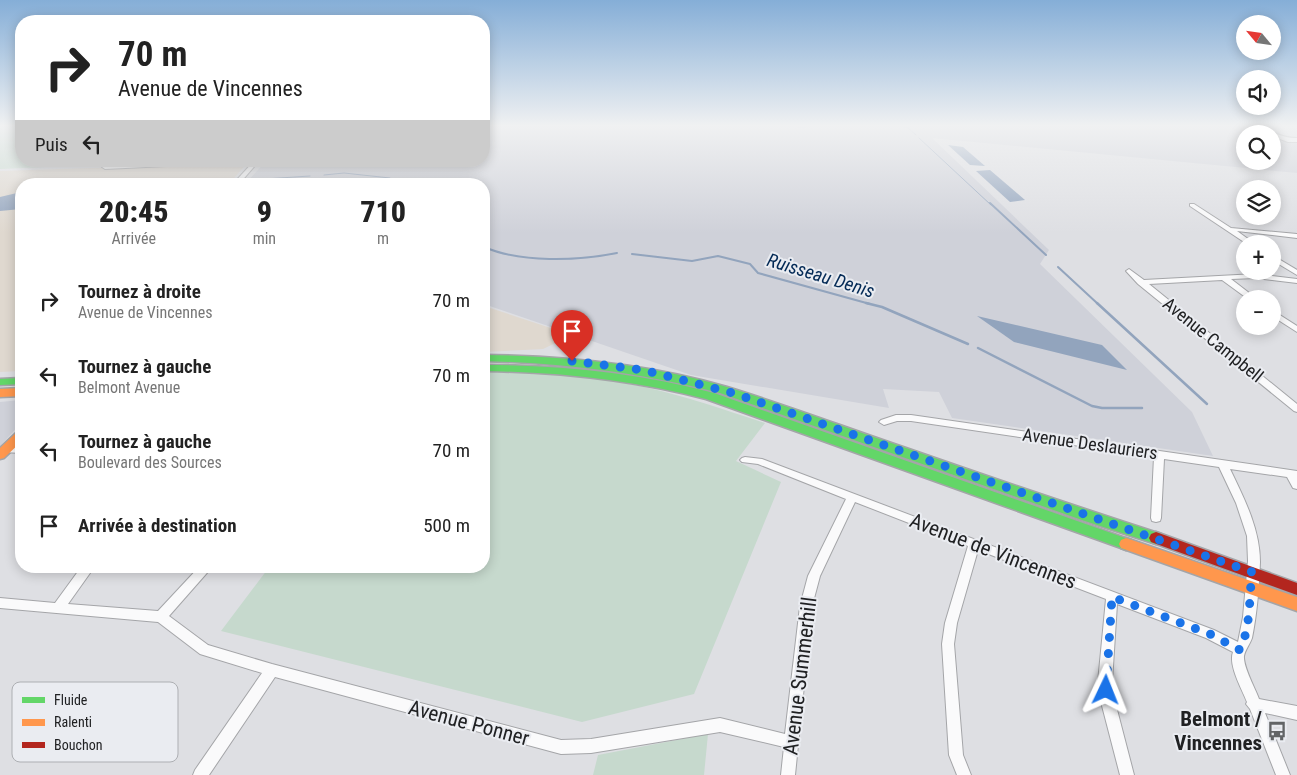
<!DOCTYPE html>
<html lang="fr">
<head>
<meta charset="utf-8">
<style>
	body { margin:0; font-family:"Roboto Condensed",sans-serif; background:#f2f2f2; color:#222; height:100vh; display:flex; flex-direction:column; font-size:19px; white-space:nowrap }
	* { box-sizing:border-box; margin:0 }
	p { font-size:16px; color:#767676 }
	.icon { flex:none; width:28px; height:28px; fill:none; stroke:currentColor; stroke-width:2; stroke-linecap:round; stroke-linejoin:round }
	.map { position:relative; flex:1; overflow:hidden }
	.details { position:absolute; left:15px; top:178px; width:475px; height:395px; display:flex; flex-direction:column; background:#fff; border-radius:20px; box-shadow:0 2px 12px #0003 }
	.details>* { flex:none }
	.hud { position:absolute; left:15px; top:15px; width:475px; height:152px; border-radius:20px; box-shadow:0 2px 12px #0003; background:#fff; color:#222; overflow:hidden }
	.needle { width:32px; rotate:299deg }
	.buttons { position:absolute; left:1236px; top:15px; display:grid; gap:10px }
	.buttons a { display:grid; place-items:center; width:45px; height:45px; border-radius:50%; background:#fff; box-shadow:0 2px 12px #0003; font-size:25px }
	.pin { position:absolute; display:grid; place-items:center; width:42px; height:42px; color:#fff; margin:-51px -21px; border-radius:50% 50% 50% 0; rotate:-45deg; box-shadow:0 0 5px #0007 }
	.pin .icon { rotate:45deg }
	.me { position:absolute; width:55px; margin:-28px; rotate:2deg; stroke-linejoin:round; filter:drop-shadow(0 0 4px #0008) }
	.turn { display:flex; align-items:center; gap:18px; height:105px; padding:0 20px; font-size:22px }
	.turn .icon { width:65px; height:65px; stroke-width:2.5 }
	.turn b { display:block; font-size:35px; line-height:42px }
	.then { display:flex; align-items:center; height:48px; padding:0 20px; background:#0003; gap:10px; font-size:19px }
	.eta { display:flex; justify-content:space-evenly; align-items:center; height:85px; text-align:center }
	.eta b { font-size:30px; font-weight:800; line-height:35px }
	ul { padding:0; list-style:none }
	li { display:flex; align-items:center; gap:15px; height:75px; padding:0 20px }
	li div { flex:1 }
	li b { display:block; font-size:19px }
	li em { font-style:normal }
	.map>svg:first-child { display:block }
	.built { fill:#cfd1d9 }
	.industrial { fill:#dfd8cf }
	.green { fill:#c6d9cd }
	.water { fill:#92a4bd }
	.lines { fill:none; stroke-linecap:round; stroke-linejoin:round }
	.stream-far2 { stroke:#92a4bd; stroke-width:1 }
	.stream-far1 { stroke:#92a4bd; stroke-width:2 }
	.stream { stroke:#92a4bd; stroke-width:2.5 }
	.street-casing { stroke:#a4a5a8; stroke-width:2 }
	.fast-casing { stroke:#a4a5a8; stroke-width:3 }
	.slow-casing { stroke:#a4a5a8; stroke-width:3 }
	.jam-casing { stroke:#a4a5a8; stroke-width:3 }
	.street { fill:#fafafb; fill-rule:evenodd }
	.fast { fill:#63d668; fill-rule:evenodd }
	.slow { fill:#ff974d; fill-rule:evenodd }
	.jam { fill:#b3261e; fill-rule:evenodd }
	.route { stroke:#1a73e8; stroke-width:9; stroke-dasharray:0 16.2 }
	.labels { text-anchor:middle; stroke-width:4; stroke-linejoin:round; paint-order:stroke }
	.street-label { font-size:18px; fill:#202123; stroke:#eaecf1 }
	.water-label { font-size:19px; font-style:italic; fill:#042a56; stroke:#eaecf1 }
	.near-street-label { font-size:21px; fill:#202123; stroke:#eaecf1 }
	.near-poi-label { font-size:21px; font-weight:bold; fill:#202123; stroke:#eaecf1; text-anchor:end }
	.key { fill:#eaecf1; stroke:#adafb3; stroke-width:1 }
	.key-label { font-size:14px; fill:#202123 }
</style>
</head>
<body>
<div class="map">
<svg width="1297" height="775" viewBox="0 0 1297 775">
	<rect width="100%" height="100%" fill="#dedfe3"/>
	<g class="built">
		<path d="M484 125H1250L1265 134H1245V161H1272L1273 137 1282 142 1297 143V173L932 138 1049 250 1040 264 1192 412 1213 456 952 418 939 392 883 389 889 408 691 375 484 304V184H245L266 161H484Z"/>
		<path d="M21 400V423L0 446V402Z"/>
	</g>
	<g class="industrial">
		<path d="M247 163 229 184H21V371L0 372V171Z"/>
		<path d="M484 306 572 335 543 349 484 352Z"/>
	</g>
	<g class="green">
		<path d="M0 125H21V161H184L0 169Z"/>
		<path d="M484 372C537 373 592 376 644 387 685 396 725 410 765 423L736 461 781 482 694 694 582 722 221 631 270 566H484Z"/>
		<path d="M708 734 704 775H593L598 755Z"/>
	</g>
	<g class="water">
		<path d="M948 145 963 147 985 166 970 165Z"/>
		<path d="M990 170 1025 200 1010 202 976 171Z"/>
		<path d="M21 192V209L0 211V197Z"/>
		<path d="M977 316 1102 345 1127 370 1014 342Z"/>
	</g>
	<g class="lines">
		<g class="stream-far2">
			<path d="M796 125 798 127 840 125"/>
			<path d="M889 125 907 127 916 135"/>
			<path d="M919 138 991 205"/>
			<path d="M324 175 344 173 390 178 395 182"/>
			<path d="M249 180 310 176"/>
		</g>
		<g class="stream-far1">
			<path d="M990 203 1046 255"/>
			<path d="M484 247C521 263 577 261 617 253"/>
			<path d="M632 254 692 261 718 256 750 264 758 273 870 304"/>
			<path d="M1058 267 1098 304"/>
		</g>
		<g class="stream">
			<path d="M866 303 882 307 968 344"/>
			<path d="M1097 303 1207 404"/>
			<path d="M978 348 1092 406 1102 408H1142"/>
		</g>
		<defs>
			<g id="street">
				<path d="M1254 125C1261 125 1266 129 1273 132 1281 136 1288 138 1297 138V142H1288L1272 136V134H1268Z"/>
				<path d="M190 161H230L228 163 105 169 102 167 105 165Z"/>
				<path d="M254 161H259L239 184H233Z"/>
				<path d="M1190 204H1194L1231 228 1297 234V238L1237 231 1255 244H1247L1190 206Z"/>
				<path d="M1272 255 1297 270V275L1272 260Z"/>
				<path d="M1129 269 1144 280 1256 274 1297 279V283L1256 278 1231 279 1257 299H1248L1222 280 1149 284 1297 404V412L1294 411 1138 284 1126 271Z"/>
				<path d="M1272 310 1297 326V332L1272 316Z"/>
				<path d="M896 415H911L1297 471V489L1293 488 1287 477 1230 469C1244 498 1260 529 1260 562 1259 587 1257 614 1252 638 1250 644 1245 650 1244 656 1243 667 1255 688 1259 699L1297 706V720L1265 713 1290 775H1276L1250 709 1246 704 1247 702C1242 689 1228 665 1233 652L1206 638 1117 604 1112 682 1114 698 1134 775H1120L1100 698 1098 682 1106 599 978 550 957 623 954 644 963 755 971 775H957L949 755 942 644 945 623 968 546 855 502 820 576 812 606 795 775H781L784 747 720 732 591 753 561 754 275 677 209 775H193L195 770 262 673 200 654 158 622 0 608V598L55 603 82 566H95L68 604 158 611 200 566H213L169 616 208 645 272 664 561 740 591 739 720 718 785 734 800 606 808 576 846 499 758 464 742 462 740 460 742 458 745 457 762 459 1214 630 1238 642 1243 617 1248 561 1247 536 1236 503 1219 467 1164 459 1161 518 1160 521 1156 522 1152 521 1151 518 1154 457 911 421H897L884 425 879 422 881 420Z"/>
				<path d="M6 447H21V453L3 452 1 450 3 448Z"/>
			</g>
			<g id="fast">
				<path d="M484 355C566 356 649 364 727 387 786 405 844 427 903 447 989 477 1075 506 1161 534L1163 538 1161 542 1156 544 1085 521 720 393C642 373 564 363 484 361Z"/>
				<path d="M484 365C562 365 639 373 714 393L1131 540 1133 544 1131 548 1126 550 1121 548 706 399C633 380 560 372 484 371Z"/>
				<path d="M21 378V384L0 385V379Z"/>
			</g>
			<g id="slow">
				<path d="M21 388V396L0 397V389Z"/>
				<path d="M21 431V442L4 458 0 459V448L17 432Z"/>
				<path d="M1126 538 1297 597V611L1121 548 1119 544 1121 540Z"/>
			</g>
			<path id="jam" d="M1156 532 1297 583V595L1151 542 1149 538 1151 534Z"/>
		</defs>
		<use href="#street" class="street-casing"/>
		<use href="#fast" class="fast-casing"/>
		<use href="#slow" class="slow-casing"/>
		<use href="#jam" class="jam-casing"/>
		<use href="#street" class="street"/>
		<use href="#fast" class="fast"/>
		<use href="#slow" class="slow"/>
		<use href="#jam" class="jam"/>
	</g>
	<linearGradient id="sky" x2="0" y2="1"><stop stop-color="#85aed7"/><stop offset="0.54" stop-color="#f0f1f2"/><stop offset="1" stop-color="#f0f1f2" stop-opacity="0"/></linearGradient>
	<rect width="1297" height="233" fill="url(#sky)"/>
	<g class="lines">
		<path class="route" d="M572 361 643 370 733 393 1252 572C1249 598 1251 626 1240 650L1210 634 1112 597 1106 690"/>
	</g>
	<defs>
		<symbol id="bus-bare" viewBox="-9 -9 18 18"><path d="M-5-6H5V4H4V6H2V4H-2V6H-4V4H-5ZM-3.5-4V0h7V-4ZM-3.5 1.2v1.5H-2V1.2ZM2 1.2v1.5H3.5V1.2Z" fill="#626466" stroke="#eaecf1" stroke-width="2.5" paint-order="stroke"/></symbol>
	</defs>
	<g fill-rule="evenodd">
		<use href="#bus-bare" x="1263" y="717" width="28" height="28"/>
	</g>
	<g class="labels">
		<g class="street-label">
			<text transform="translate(1213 340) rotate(39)" y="6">Avenue Campbell</text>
			<text transform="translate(1090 444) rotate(8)" y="6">Avenue Deslauriers</text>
		</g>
		<g class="water-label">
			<text transform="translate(821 275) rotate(17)" y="7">Ruisseau Denis</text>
		</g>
		<g class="near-street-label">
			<text transform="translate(993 551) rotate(21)" y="7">Avenue de Vincennes</text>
			<text transform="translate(800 676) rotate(-83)" y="7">Avenue Summerhill</text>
			<text transform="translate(469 723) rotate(15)" y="7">Avenue Ponner</text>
		</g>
		<g class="near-poi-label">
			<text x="1262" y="726">Belmont /<tspan x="1262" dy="24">Vincennes</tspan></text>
		</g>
	</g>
	<rect x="12" y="682" width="166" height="80" rx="8" class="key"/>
	<rect x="22" y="697" width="23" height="6" fill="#63d668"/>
	<rect x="22" y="719" width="23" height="7" fill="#ff974d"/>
	<rect x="22" y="742" width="23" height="6" fill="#b3261e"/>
	<g class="key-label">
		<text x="54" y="705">Fluide</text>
		<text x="54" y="727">Ralenti</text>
		<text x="54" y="750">Bouchon</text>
	</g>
</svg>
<div class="buttons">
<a><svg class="needle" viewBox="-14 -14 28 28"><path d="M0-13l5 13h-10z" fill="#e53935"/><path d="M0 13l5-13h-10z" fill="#767676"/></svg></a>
<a><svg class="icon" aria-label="sound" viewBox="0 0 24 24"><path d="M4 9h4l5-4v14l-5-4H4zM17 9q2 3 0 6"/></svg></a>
<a><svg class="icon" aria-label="search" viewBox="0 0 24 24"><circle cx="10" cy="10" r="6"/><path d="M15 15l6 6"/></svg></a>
<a><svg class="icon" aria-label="layers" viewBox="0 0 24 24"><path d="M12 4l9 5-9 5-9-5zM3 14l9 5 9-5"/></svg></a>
<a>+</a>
<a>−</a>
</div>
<div class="pin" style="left:572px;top:361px;background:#d93025"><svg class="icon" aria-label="arrive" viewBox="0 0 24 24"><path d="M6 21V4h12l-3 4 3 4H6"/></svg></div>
<svg class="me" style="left:1106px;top:690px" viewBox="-20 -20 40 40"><path d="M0-17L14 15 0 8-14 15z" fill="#1a73e8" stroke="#fff" stroke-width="4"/></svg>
<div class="hud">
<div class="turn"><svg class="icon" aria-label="right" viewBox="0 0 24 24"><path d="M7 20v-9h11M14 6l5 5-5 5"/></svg><div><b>70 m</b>Avenue de Vincennes</div></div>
<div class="then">Puis<svg class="icon" aria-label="left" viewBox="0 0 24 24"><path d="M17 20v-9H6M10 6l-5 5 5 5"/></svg></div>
</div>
<section class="details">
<div class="eta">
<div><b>20:45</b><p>Arrivée</p></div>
<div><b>9</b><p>min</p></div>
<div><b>710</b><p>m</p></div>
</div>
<ul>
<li><svg class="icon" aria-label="right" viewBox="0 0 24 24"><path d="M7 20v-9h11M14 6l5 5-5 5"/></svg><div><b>Tournez à droite</b><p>Avenue de Vincennes</p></div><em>70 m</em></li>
<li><svg class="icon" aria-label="left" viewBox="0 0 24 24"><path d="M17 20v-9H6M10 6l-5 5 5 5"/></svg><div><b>Tournez à gauche</b><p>Belmont Avenue</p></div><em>70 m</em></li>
<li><svg class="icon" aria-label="left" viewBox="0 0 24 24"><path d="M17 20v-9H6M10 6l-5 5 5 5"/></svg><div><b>Tournez à gauche</b><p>Boulevard des Sources</p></div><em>70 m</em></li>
<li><svg class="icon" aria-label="arrive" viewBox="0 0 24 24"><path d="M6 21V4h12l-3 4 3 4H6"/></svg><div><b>Arrivée à destination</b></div><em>500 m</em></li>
</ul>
</section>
</div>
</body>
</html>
